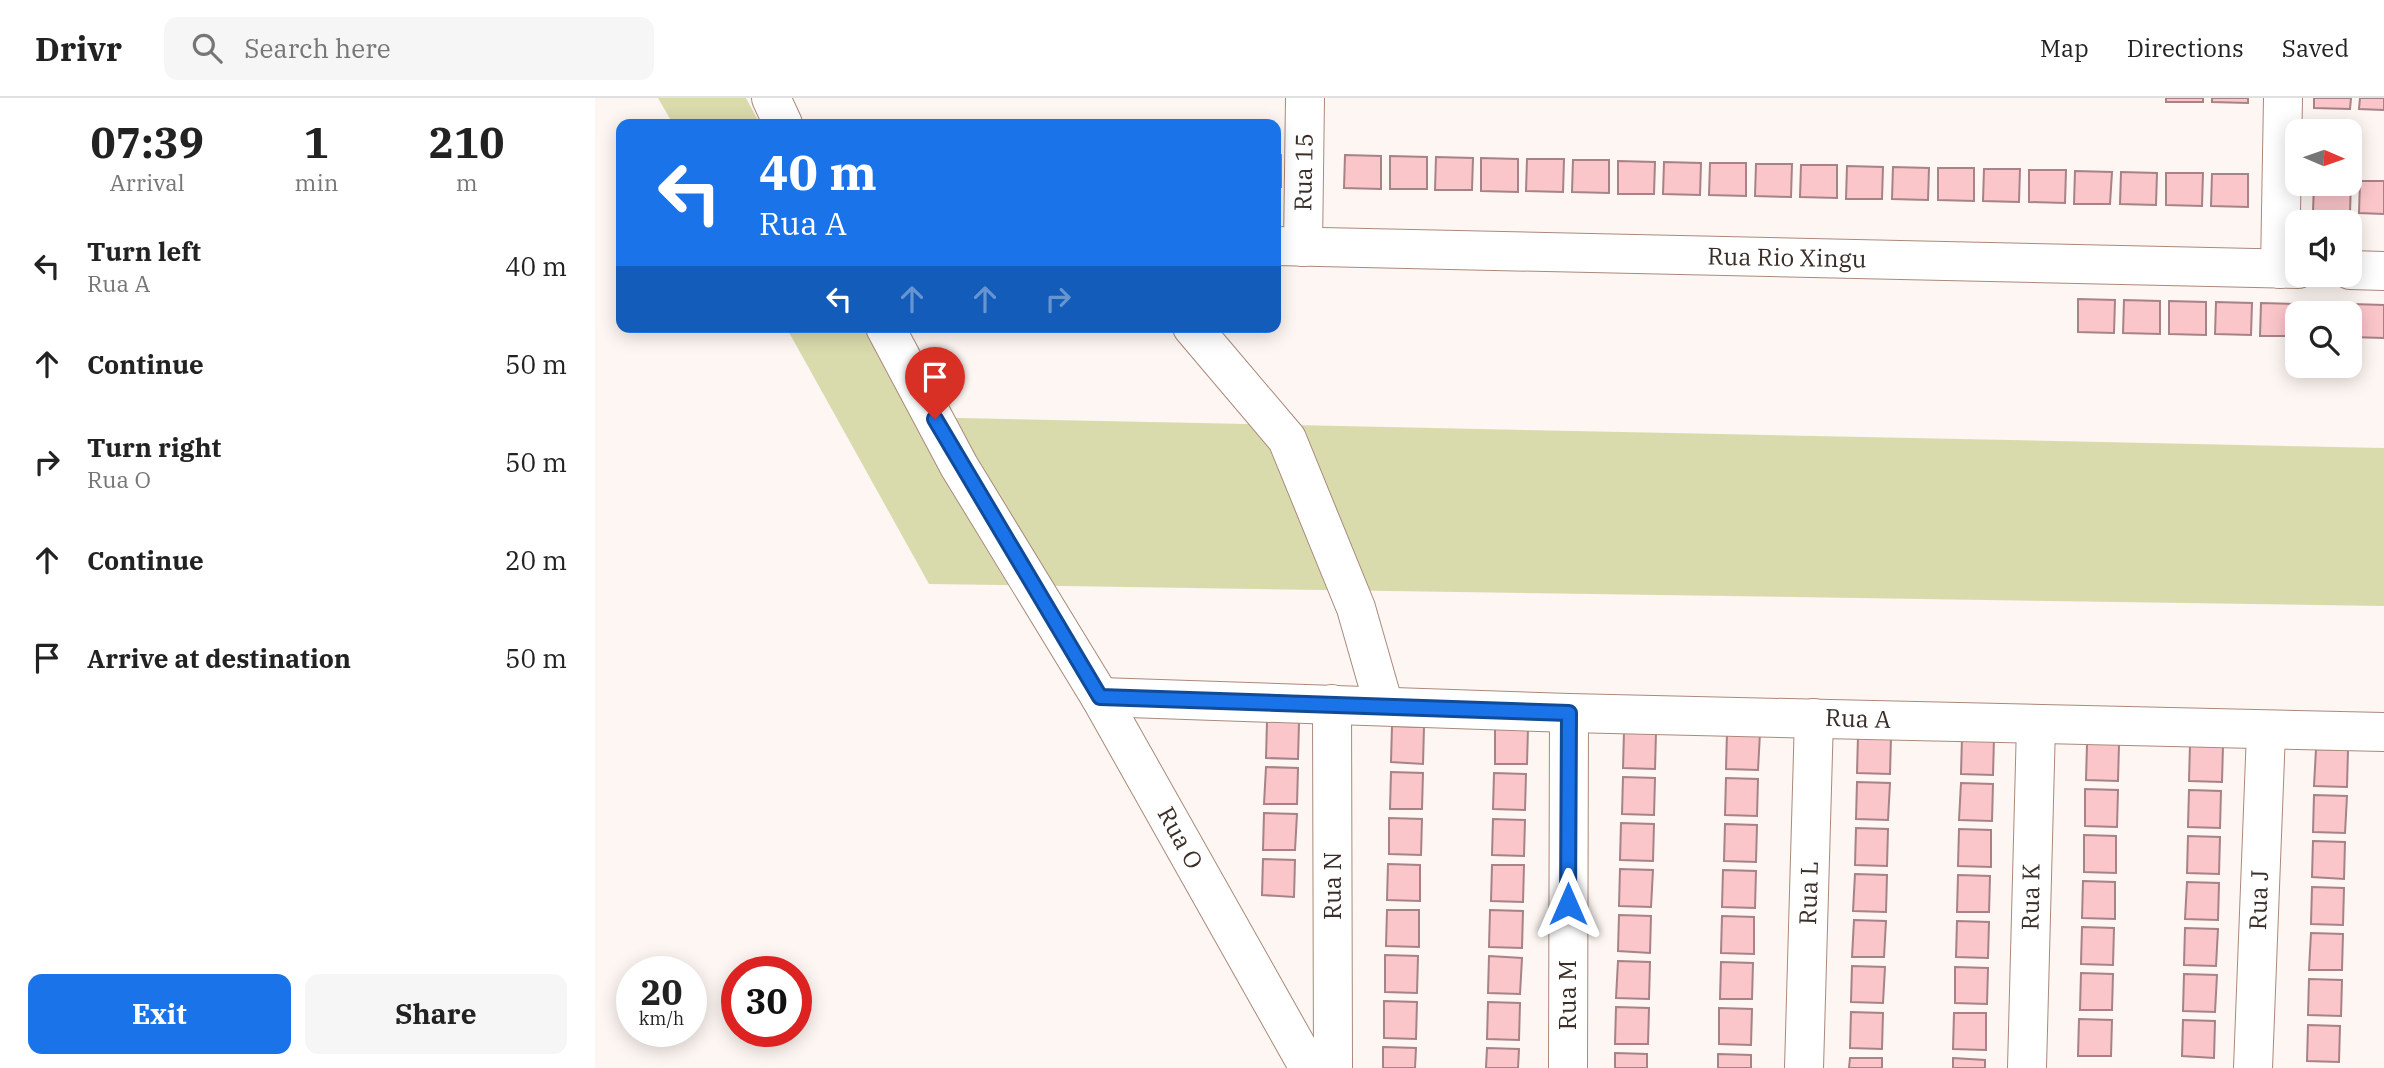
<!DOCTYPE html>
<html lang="en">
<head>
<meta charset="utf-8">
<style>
	body { margin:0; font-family:"IBM Plex Serif",serif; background:#f6f6f6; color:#222; height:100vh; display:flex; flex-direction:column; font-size:26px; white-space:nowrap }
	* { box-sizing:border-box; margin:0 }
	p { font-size:23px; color:#767676 }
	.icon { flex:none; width:38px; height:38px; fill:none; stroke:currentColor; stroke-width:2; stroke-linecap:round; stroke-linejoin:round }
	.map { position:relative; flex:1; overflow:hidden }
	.side { display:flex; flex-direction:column; background:#fff; width:595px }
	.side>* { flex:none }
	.banner { position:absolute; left:21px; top:21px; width:665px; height:214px; border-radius:14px; box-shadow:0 4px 18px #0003; background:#1a73e8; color:#fff; overflow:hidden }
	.needle { width:46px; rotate:92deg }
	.controls { position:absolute; left:1690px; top:21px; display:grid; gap:14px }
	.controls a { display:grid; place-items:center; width:77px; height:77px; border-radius:14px; background:#fff; box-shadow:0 4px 18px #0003; font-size:35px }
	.speed { position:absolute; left:21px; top:858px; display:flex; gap:14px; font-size:35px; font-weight:700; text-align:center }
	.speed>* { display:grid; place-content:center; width:91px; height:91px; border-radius:50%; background:#fff; box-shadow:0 4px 18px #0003; line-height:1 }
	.speed small { font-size:18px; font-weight:400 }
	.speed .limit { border:10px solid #d22; background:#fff; color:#111 }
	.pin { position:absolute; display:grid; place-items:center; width:60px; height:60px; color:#fff; margin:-72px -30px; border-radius:50% 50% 50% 0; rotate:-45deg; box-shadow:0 0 7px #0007 }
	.pin .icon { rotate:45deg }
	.me { position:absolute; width:77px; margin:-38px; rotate:0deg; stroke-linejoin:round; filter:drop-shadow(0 0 5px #0008) }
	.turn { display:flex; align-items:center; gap:24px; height:147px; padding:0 28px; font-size:32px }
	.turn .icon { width:91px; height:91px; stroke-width:2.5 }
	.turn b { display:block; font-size:49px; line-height:60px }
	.lanes { display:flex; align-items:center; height:66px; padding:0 28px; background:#0003; justify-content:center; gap:35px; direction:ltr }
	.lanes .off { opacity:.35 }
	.eta { display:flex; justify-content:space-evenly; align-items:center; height:119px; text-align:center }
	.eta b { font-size:42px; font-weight:700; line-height:49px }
	.cta { display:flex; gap:14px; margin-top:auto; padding:14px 28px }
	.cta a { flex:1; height:80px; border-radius:14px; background:#1a73e8; color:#fff; font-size:28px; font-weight:700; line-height:80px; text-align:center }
	.cta a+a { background:#f6f6f6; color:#222 }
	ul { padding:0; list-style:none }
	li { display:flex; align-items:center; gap:21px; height:98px; padding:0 28px }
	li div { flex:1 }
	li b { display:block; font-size:26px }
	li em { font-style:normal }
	header { display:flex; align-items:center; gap:42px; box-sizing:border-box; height:98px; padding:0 35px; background:#fff; border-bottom:2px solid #e0e0e0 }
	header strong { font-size:33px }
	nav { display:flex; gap:38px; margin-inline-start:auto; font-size:24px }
	.search { width:490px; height:63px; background:#f6f6f6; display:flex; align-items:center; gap:18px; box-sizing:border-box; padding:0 24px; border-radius:14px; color:#767676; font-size:26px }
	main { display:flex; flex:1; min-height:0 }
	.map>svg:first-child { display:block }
	.green { fill:#d9dbad }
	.building { fill:#fbc6ca; stroke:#a78286; stroke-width:2 }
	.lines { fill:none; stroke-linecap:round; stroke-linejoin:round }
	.minor-casing { stroke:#aa897b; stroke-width:40 }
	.minor { stroke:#fff; stroke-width:38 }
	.route-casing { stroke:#114b97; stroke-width:18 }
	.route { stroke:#1a73e8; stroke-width:12 }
	.labels { text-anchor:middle; stroke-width:6; stroke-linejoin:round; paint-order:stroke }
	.street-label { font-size:24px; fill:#3b2e28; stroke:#fff }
</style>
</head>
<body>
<header>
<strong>Drivr</strong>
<div class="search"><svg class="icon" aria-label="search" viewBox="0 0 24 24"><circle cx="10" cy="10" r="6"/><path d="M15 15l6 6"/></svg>Search here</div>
<nav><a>Map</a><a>Directions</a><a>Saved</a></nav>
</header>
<main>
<section class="side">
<div class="eta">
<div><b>07:39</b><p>Arrival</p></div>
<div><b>1</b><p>min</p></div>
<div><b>210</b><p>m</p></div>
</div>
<ul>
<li><svg class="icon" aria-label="left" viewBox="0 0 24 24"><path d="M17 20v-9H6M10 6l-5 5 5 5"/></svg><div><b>Turn left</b><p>Rua A</p></div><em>40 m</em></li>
<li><svg class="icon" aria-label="ahead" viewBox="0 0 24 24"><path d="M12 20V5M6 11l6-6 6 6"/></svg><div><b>Continue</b></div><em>50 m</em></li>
<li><svg class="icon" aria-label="right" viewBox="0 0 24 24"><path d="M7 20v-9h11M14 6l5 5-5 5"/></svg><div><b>Turn right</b><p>Rua O</p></div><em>50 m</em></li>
<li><svg class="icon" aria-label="ahead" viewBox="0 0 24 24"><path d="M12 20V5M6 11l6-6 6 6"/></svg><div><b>Continue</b></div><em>20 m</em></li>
<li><svg class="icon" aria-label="arrive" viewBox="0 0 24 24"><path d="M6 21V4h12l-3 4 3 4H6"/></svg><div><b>Arrive at destination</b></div><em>50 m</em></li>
</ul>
<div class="cta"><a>Exit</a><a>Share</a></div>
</section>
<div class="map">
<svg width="1789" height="970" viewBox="0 0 1789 970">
	<rect width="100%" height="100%" fill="#fdf6f2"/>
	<g class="green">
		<path d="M63 0H151L165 26H78Z"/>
		<path d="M191 229H271L318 319 1789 350V508L334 486Z"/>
	</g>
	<g class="building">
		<rect x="1571" y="0" width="37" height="4"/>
		<path d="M1617 0H1653V5L1617 4Z"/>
		<path d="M1719 0H1756L1755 11 1719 10Z"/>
		<path d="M1765 0H1789V12L1764 11Z"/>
		<path d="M681 56 686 57V89H681Z"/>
		<path d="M750 57 786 58V91L749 90Z"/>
		<path d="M795 58 832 59V91H795Z"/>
		<path d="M841 59 878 60 877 92H840Z"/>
		<path d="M886 60 923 61V94L886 93Z"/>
		<path d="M932 61H969L968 94 931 93Z"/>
		<path d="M978 62H1014V95L977 94Z"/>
		<path d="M1023 63 1060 64 1059 96H1023Z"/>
		<path d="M1069 64 1106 65 1105 97 1068 96Z"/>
		<path d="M1115 65H1151V98L1114 97Z"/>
		<path d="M1161 66H1197L1196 99 1160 98Z"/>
		<path d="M1206 67H1242V100L1205 99Z"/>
		<path d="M1252 68 1288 69 1287 101H1251Z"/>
		<path d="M1298 69 1334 70 1333 102 1297 101Z"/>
		<path d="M1343 70H1379V103L1343 102Z"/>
		<path d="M1389 71H1425L1424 104 1388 103Z"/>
		<path d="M1434 72H1471L1470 105 1434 104Z"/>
		<path d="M1480 73 1517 74 1515 106H1479Z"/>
		<path d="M1526 74 1562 75 1561 107 1525 106Z"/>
		<path d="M1571 75H1608L1607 108 1571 107Z"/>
		<path d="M1617 76H1653V109L1616 108Z"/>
		<path d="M1756 82 1755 115 1718 114 1719 86H1755Z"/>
		<path d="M1765 83H1789V116L1764 115Z"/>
		<path d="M1483 201 1520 202 1519 235 1483 234Z"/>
		<path d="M1529 202 1565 203V236L1528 235Z"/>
		<path d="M1574 203 1611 204V237L1574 236Z"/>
		<path d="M1621 204 1657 205 1656 237 1620 236Z"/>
		<path d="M1666 205 1702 206V238H1665Z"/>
		<path d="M1712 206 1748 207V215H1711Z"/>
		<path d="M1757 206 1789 207V240L1756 239Z"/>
		<path d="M672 623 704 624 703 661 671 660Z"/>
		<path d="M797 628 829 629 828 666 796 664Z"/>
		<path d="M900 629 933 630 932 666H900Z"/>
		<path d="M1029 633 1061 634 1060 671 1028 670Z"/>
		<path d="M1132 634 1165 635 1163 672 1131 671Z"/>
		<path d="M1263 638 1296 639 1295 676 1262 675Z"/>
		<path d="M1367 639 1399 640 1398 677 1366 676Z"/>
		<path d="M1492 646H1524L1523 683 1491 682Z"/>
		<path d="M1595 646 1628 647 1627 684 1594 683Z"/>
		<path d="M1721 651 1753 652 1752 689 1719 688Z"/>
		<path d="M671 669 703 670 702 706H669Z"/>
		<path d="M796 674 828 675 827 711H795Z"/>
		<path d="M899 675 931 676 930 712 898 711Z"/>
		<path d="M1028 679 1060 680 1059 717 1027 716Z"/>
		<path d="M1131 680 1163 681 1162 718 1130 717Z"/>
		<path d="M1262 684 1295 685 1293 722 1261 721Z"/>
		<path d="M1366 685 1398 686 1397 723 1364 722Z"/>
		<path d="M1490 691 1523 692 1522 729 1490 728Z"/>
		<path d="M1594 692 1626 693 1625 730 1593 729Z"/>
		<path d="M1719 697 1752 698 1750 735 1718 734Z"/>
		<path d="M669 715 702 716 700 752H668Z"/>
		<path d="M794 720 827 721 826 757 794 756Z"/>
		<path d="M898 721 930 722 929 758 897 757Z"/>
		<path d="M1026 725 1059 726 1058 763 1025 762Z"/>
		<path d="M1130 726 1162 727 1161 764 1129 763Z"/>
		<path d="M1261 730 1293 731 1292 768 1260 767Z"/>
		<path d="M1364 731 1396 732V769L1363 768Z"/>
		<path d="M1489 737 1521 738V775L1489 774Z"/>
		<path d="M1593 738 1625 739 1624 776 1592 775Z"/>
		<path d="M1718 743 1750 744 1749 781 1717 779Z"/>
		<path d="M668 761 700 762 699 799 667 797Z"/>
		<path d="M793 766 825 767V803L792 802Z"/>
		<path d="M897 767H929L928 804 896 803Z"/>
		<path d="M1025 771 1058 772 1056 809 1024 808Z"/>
		<path d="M1128 772 1161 773 1160 810 1127 809Z"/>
		<path d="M1260 776 1292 777 1291 814 1258 813Z"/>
		<path d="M1363 777 1395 778 1394 814H1362Z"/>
		<path d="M1488 783 1520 784V821L1487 820Z"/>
		<path d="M1592 784 1624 785 1623 822 1590 821Z"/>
		<path d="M1717 789 1749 790 1748 827 1716 826Z"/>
		<path d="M792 812H824V849L791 848Z"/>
		<path d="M895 812 928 813 927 850 894 849Z"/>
		<path d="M1024 817 1056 818 1055 855 1023 853Z"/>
		<path d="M1127 818 1159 819V856L1126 855Z"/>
		<path d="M1259 822 1291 823 1289 859H1257Z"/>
		<path d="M1362 823 1394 824 1393 860 1361 859Z"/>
		<path d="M1487 829 1519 830 1518 867 1486 866Z"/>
		<path d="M1590 830 1623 831 1621 868 1589 867Z"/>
		<path d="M1716 835 1748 836 1747 872H1714Z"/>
		<path d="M790 857 823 858 822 895 790 894Z"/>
		<path d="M894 858 927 860 925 896 893 895Z"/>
		<path d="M1023 863 1055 864 1054 901 1021 900Z"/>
		<path d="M1126 864 1158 865 1157 901H1125Z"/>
		<path d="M1257 868 1290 869 1288 905 1256 904Z"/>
		<path d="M1360 869 1393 870 1392 906 1360 905Z"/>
		<path d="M1486 875 1518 876 1517 912H1485Z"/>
		<path d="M1589 876 1622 877 1620 914 1588 913Z"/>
		<path d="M1714 881 1747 882 1746 918 1713 917Z"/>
		<path d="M789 903 822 904 821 941 789 940Z"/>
		<path d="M893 904 925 905 924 942 892 941Z"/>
		<path d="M1021 909 1054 910 1053 946H1020Z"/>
		<path d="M1124 910 1157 911 1156 947 1124 946Z"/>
		<path d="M1256 914 1288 915 1287 951 1255 950Z"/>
		<path d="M1359 915H1391V952L1358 951Z"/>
		<path d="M1484 921 1517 922 1516 958H1483Z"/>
		<path d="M1588 922 1620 923 1619 960 1587 958Z"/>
		<path d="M1713 927 1745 928 1744 964 1712 963Z"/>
		<path d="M788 949 821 950 820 970H788Z"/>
		<path d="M892 950 924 951 923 970H891Z"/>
		<path d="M1020 955 1052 956V970H1020Z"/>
		<path d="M1123 956 1156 957V970H1123Z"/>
		<path d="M1255 960H1287V970H1254Z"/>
		<path d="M1358 960 1390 962V970H1358Z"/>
	</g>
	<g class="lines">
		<defs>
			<g id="minor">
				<path d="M176 0 188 26"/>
				<path d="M681 148 1703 171"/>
				<path d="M708 149 710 0"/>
				<path d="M1685 171 1688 0"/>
				<path d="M1755 172 1789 173"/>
				<path d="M290 229 364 368 505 599 714 970"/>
				<path d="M597 229 692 341 761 510 789 608"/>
				<path d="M505 599 974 615 1789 634"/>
				<path d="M737 606 738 970"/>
				<path d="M973 970 974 615"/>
				<path d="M1209 970 1219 620"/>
				<path d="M1432 970 1441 627"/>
				<path d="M1658 970 1671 634"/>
			</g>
		</defs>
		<use href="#minor" class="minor-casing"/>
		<use href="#minor" class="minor"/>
	</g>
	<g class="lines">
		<defs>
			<path id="route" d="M340 321 505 599 974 615 973 806"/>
		</defs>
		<use href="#route" class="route-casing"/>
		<use href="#route" class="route"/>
	</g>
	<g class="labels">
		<g class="street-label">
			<text transform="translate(709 74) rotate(-89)" y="8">Rua 15</text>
			<text transform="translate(1192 160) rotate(1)" y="8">Rua Rio Xingu</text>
			<text transform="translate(1263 621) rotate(2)" y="8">Rua A</text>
			<text transform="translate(585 740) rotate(61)" y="8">Rua O</text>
			<text transform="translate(738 788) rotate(-90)" y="8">Rua N</text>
			<text transform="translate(1214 795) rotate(-88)" y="8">Rua L</text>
			<text transform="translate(1436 799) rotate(-89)" y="8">Rua K</text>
			<text transform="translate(1664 802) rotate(-88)" y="8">Rua J</text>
			<text transform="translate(973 897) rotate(-90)" y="8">Rua M</text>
		</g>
	</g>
</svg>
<div class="controls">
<a><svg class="needle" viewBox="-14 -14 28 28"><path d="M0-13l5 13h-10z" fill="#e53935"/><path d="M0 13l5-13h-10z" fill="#767676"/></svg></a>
<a><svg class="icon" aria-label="sound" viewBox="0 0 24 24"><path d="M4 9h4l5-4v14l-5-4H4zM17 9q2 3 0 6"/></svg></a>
<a><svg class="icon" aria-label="search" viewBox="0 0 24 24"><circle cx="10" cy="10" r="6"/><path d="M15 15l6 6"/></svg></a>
</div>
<div class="speed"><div>20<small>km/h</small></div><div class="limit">30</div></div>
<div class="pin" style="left:340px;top:321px;background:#d93025"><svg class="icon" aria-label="arrive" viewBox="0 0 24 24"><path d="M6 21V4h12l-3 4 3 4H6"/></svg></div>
<svg class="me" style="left:973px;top:806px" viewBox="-20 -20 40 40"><path d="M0-17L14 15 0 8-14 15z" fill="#1a73e8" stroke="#fff" stroke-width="4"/></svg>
<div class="banner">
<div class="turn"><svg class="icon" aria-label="left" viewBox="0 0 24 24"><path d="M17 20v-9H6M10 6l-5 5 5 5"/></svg><div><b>40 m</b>Rua A</div></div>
<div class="lanes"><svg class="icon" aria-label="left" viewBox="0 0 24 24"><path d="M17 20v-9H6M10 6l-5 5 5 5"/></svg><svg class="icon off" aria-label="ahead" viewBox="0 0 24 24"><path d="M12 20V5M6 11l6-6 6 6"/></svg><svg class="icon off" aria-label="ahead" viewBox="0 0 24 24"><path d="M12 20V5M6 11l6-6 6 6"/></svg><svg class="icon off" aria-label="right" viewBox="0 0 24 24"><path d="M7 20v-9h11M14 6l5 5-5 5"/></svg></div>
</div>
</div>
</main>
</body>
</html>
